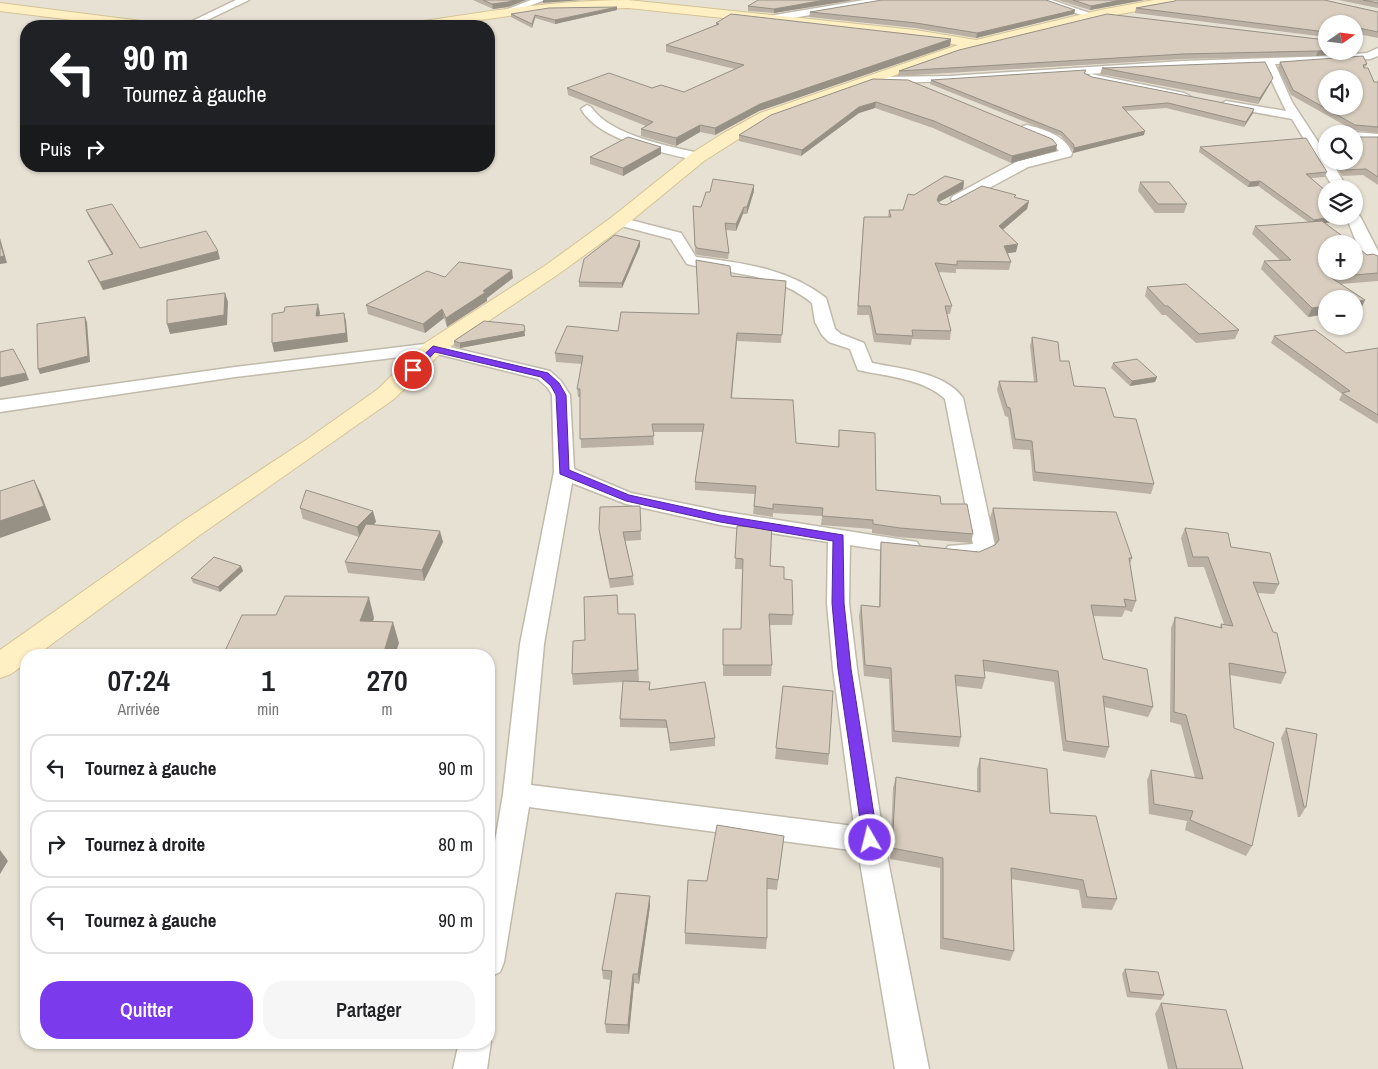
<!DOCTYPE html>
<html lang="fr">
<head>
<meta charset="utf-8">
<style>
	body { margin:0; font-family:"Archivo Narrow",sans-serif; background:#f6f6f6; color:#202124; height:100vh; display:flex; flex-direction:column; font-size:19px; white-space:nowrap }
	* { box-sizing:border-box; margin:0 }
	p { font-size:16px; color:#757577 }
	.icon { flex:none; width:28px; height:28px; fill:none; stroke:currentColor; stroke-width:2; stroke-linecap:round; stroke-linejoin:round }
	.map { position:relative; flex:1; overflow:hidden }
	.drawer { position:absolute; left:20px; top:649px; width:475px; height:400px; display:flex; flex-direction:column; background:#fff; border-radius:20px; box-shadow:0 1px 4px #0004 }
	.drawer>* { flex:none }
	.guide { position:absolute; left:20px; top:20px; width:475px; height:152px; border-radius:20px; box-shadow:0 1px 4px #0004; background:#202124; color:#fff; overflow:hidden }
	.needle { width:32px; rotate:76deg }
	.controls { position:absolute; left:1318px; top:15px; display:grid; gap:10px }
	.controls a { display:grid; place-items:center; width:45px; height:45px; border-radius:50%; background:#fff; box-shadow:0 1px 4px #0004; font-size:25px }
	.pin { position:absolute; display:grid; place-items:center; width:42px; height:42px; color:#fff; margin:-21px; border:2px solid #fff; border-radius:50%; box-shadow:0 1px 5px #0007 }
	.me { position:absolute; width:55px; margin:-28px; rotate:352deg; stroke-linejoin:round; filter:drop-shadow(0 0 4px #0008) }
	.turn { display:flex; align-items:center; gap:18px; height:105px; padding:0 20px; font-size:22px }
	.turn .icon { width:65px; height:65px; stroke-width:2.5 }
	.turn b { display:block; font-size:35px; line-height:42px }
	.then { display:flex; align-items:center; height:48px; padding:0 20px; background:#0003; gap:10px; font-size:19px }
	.eta { display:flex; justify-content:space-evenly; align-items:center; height:85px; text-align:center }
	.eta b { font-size:30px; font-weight:600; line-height:35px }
	.button { display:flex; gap:10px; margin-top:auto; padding:10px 20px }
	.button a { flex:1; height:58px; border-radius:20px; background:#7c3aed; color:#fff; font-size:20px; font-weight:600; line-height:58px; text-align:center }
	.button a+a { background:#f6f6f6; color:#202124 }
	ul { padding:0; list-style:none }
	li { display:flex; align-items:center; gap:15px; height:68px; margin:0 10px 8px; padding:0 10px; border:2px solid #e0e0e0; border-radius:20px }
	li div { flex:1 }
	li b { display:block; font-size:19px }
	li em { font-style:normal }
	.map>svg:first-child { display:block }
	.residential { fill:#e7e1d4; fill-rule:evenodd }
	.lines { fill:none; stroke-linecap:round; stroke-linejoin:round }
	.street-casing { stroke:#c1baab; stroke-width:3 }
	.secondary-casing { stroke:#d4c395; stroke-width:2 }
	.street { fill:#fff; fill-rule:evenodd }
	.secondary { fill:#fff0c4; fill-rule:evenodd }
	.wall { fill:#bab0a3 }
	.shaded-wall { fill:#979085 }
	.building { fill:#d8cdbe; stroke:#979085; fill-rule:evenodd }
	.route { fill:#7c3aed; stroke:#51269a }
</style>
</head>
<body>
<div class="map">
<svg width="1378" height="1069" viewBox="0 0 1378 1069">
	<rect width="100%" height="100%" fill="#f3efe6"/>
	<path class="residential" d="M0 0H1378V1069H0ZM1326 24H1354V51H1326ZM26 26H489V166H26ZM1326 79H1354V106H1326ZM1326 134H1354V161H1326ZM1326 189H1354V216H1326ZM1326 244H1354V271H1326ZM1326 299H1354V326H1326ZM26 655H489V1042H26Z"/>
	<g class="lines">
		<defs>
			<g id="street">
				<path d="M236 0H249L195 26H182Z"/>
				<path d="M531 0H545L508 14 500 12Z"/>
				<path d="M864 0H886L881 3 769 22 764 19 769 16Z"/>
				<path d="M1037 0H1052L1098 16 1090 18Z"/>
				<path d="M1378 48V56L1370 59 1275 64 1292 102 1326 154V161H1331L1348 189H1334L1292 119 1226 107 1220 104 1226 101 1286 111 1264 65C1137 69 1010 81 882 83L876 80 882 77 950 76 1183 61 1334 56 1367 53Z"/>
				<path d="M1091 74 1184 93 1190 96 1184 99 1087 79 1085 77Z"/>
				<path d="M587 105 591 107C611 136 669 146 703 154L704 157 698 161C663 152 600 142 581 109Z"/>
				<path d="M1027 125C1044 129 1066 136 1072 153L1071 156 1028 167 963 202H953L951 199 953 196 1018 161 1059 151 1052 143 1023 132 1021 129 1023 126Z"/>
				<path d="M1354 132 1378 134V142L1354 140V134H1349Z"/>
				<path d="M1354 212 1360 216 1378 251V264C1359 259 1353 232 1346 216H1354Z"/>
				<path d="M619 217 681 233 696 257C743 263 788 268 826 298L835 329 841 334 864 343 872 363C900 369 945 372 963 398L995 546 990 557C977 561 961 560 948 556L945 551 948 546 973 544 945 399C925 379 885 376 858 370L850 349 829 342 822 335 815 322 812 303C774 272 732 275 687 264L671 239 614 224 612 221 614 218Z"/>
				<path d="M433 343 550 371 561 381 570 395 574 469 631 493 720 511 917 542 920 547 917 552 909 554 850 545 849 603 857 669 884 840 929 1069H895L858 851 529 807 504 962 500 972 489 977V877L503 794 520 644 554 472 552 395 548 388 538 379 433 353 235 377 0 412V400L235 367ZM572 483 626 504 720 525 828 542 827 603 833 669 854 826 531 785 544 644Z"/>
				<path d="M489 1036 491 1042 487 1069H453L459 1042H489Z"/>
			</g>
			<g id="secondary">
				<path d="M628 0 915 30 976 40 1100 10 1154 0H1179L1173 4 1100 18 958 53 770 119 704 161 626 225 560 273 441 353 394 399 200 535 37 655H26V663L11 674 0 678V650L180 523 306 440 378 389 425 343 546 265 612 217 692 153 722 134 760 113 958 45 915 38 628 8 549 10 440 26H412L418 22C488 11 557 0 628 0Z"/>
				<path d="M0 3 149 22 155 26H121L0 11Z"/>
			</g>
		</defs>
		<use href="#street" class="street-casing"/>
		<use href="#secondary" class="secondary-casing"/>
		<use href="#street" class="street"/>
		<use href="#secondary" class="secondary"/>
	</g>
	<g class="wall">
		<path d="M473 0H526L508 7 493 9Z"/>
		<path d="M853 0 774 13 748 11V6Z"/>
		<path d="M1058 0H1144L1090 10Z"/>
		<path d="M1338 0H1378V8Z"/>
		<path d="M1175 1 1378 12V38L1354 33 1358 52 1316 56 1182 59 898 76 899 71 959 50 1354 51V24H1326V37L1135 13 1136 8Z"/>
		<path d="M617 7V10L555 24 535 18 532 28 511 17V14Z"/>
		<path d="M1075 10 1074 14 976 38 915 28 809 17 810 12Z"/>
		<path d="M716 23 951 39 950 46 759 111 715 135 700 132 676 146 641 136V129L646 126 568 95 567 88H652L684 92 735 69 666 52V45L716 25Z"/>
		<path d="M1280 62 1367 64 1365 68 1374 82H1378V133L1353 130 1291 95 1278 68Z"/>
		<path d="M1102 68 1270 84 1258 104 1100 74Z"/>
		<path d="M1086 70 1085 74 1092 77 1253 113 1244 127 1166 108 1126 111 1144 135 1073 153V150L1061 136 930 84 931 80Z"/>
		<path d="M873 79 1056 151 1011 163 933 128 875 108 859 113 801 156 739 141V135Z"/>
		<path d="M1323 136H1326V151L1320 142Z"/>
		<path d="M1378 137V185L1363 175 1342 176 1333 161H1354Z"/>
		<path d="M1200 147 1327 172 1325 177 1311 178 1345 220 1325 223 1367 255 1378 256V281L1341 284 1361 309 1308 317 1261 269 1264 261 1280 260 1252 234 1255 226 1308 222 1258 186 1248 187 1199 152Z"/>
		<path d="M661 154 623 176 590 164V157Z"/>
		<path d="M964 181 963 189 939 202 940 204 946 205 1016 198 1029 201 1027 209 1003 229 1016 252 1008 253 1011 262 1009 270 956 269V273L938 272 952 306 950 314H947L951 331 950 340 912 339 911 345 874 342 869 315H857L863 225 888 217 889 210H903L914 195Z"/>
		<path d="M1140 182 1187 204 1184 213H1155L1138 191Z"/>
		<path d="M754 191 747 214H743L736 231 726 230 729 253 728 259 697 255 695 252 693 206 701 207Z"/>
		<path d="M86 210 140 248 220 259 103 290 91 268 88 261 112 255 89 217Z"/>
		<path d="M640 241V246L622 288 579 287V282Z"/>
		<path d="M696 260 731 276 786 281 781 343 737 341 732 398 796 443 838 447 839 430 876 490 941 504 973 534 971 543 898 537 872 533V529L821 525 822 516 773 513V517L753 514 755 494 695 490V482L703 432H653L654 445 581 448 580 397H578L577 389 582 364 556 362 555 353 618 331 699 314Z"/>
		<path d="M513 278 487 298V301L447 327 444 318 425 333 368 314 366 305Z"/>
		<path d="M1147 287 1239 330 1235 339 1196 343 1166 315H1162L1145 296Z"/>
		<path d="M525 336 460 348 454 346V341Z"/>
		<path d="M1274 336 1346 353 1378 348V424L1339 400 1342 394 1271 343Z"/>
		<path d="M1032 337 1060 361 1074 386 1114 417 1154 484 1151 494 1033 481 1030 450 1013 449 1008 417 1005 416 997 390 999 381 1034 382 1030 346Z"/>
		<path d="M1113 363 1157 377 1155 382 1130 386 1111 368Z"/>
		<path d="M640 506 641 540 625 541 633 576 634 585 610 588 600 538 599 529Z"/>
		<path d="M300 508 373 511 376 522 373 525 443 542 424 581 348 573 345 562 359 537 303 519Z"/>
		<path d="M993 508 1132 558 1130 564 1136 601 1132 612 1125 610 1122 617 1093 616 1103 659 1153 707 1148 717 1104 707 1109 747 1105 758 1063 751 1054 682 984 671 985 678 982 689 956 686 961 737 959 747 892 742 889 679 864 676 859 616 861 605 879 607 880 552 881 542 979 552 996 545 990 518Z"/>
		<path d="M737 526 770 566 784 579 793 615 792 625H769L772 665 771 676H723V629H741L742 569H735Z"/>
		<path d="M1185 528 1231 547 1279 584 1274 594 1258 593 1286 673 1281 684 1230 675 1234 728 1252 846 1246 856 1185 830 1187 821 1149 814 1147 780 1151 770 1195 778 1181 725 1170 722 1171 628 1175 617 1220 627 1221 624H1224L1204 567H1188L1181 538Z"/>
		<path d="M241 566 243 571 220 592 193 583 191 578Z"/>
		<path d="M618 614H635L639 681 650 682V690L715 738V746L670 751 667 728 620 727V719L623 682 573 685 572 674 585 640Z"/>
		<path d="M783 686 829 754 828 765 775 759Z"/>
		<path d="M1286 728 1306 807 1300 817H1298L1281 738Z"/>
		<path d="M980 758 1050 813 1117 899 1112 910 1082 908 1079 890 1011 879 1014 951 1010 961 940 949V868L890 859 893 788 896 777 977 791V769Z"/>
		<path d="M784 836 777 890 767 889V938L766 949 685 944V933L707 881Z"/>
		<path d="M650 896V906L639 984 634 983 629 1034 606 1033 605 1024 610 980 603 979 602 970Z"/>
		<path d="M1125 969 1164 995 1161 1000 1127 997 1122 974Z"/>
		<path d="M1161 1003 1243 1069H1168L1155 1014Z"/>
	</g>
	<g class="shaded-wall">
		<path d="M514 0H526L508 7 493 9 492 4Z"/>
		<path d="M543 0H582L543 3Z"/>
		<path d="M825 0H853L774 13V9Z"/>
		<path d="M1121 0H1144L1090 10 1091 6Z"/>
		<path d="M617 7V10L555 24V20Z"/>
		<path d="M1075 10 1074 14 976 38 977 33Z"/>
		<path d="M535 15V18L532 28V24Z"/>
		<path d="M951 39 950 46 759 111 715 135V128L760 104Z"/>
		<path d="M1354 47H1360L1358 52 1316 56 1318 51 1326 50V51H1354Z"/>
		<path d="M1273 78 1270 84 1258 104 1260 98Z"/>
		<path d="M876 102 875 108 859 113 801 156 802 150 859 107Z"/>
		<path d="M1254 109 1253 113 1244 127 1246 122Z"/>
		<path d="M700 125V132L676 146V138Z"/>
		<path d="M1145 131 1144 135 1073 153 1074 148Z"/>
		<path d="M1057 145 1056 151 1011 163 1012 156Z"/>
		<path d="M661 147V154L623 176V168Z"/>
		<path d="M964 181 963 189 937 203V200L939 195Z"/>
		<path d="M1260 181 1258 186 1248 187 1250 182Z"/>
		<path d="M754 185V191L747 214V207Z"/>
		<path d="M1029 201 1027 209 998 234 999 226Z"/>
		<path d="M744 207 743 214 736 231V224Z"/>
		<path d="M1336 216H1347L1345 220 1312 225 1314 220Z"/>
		<path d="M0 238 7 263 0 264Z"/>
		<path d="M640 241V246L622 288V283Z"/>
		<path d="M1018 244 1016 252 1003 254 1004 246Z"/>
		<path d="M218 251 220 259 103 290 100 282Z"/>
		<path d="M512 270 513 278 487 298V301L447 327 446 318Z"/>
		<path d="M225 293 228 302 227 325 170 334 167 324Z"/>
		<path d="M1365 300 1361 309 1354 310V302Z"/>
		<path d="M318 304 320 313 318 325 316 316Z"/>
		<path d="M1326 306V314L1308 317 1312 308Z"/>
		<path d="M442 309 444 318 425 333 423 324Z"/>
		<path d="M344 313 346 321 348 342 274 352 272 343Z"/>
		<path d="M85 317 87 322 90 362 40 374 38 369Z"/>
		<path d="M524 325 525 336 460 348V343Z"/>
		<path d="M26 373 29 380 0 387V378Z"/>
		<path d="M1157 377 1155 382 1130 386 1132 381Z"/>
		<path d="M34 480 41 494 51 520 0 538V521Z"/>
		<path d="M373 511 376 522 360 538 357 527Z"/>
		<path d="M440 531 443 542 424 581 422 570Z"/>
		<path d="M241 566 243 571 220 592 218 587Z"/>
		<path d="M369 597 374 618 366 642 360 621Z"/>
		<path d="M393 622 399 643 395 655H383Z"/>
		<path d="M0 850 8 861 0 874Z"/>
		<path d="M650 896V906L639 984 638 974Z"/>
		<path d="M633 974 634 983 629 1034 628 1025Z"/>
	</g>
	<g class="building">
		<path d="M483 0H514L508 2 492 4Z"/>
		<path d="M758 0H825L774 9 748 6Z"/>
		<path d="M882 0H1046L1075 10 977 33 916 23 810 12Z"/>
		<path d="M1073 0H1121L1091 6Z"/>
		<path d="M1176 0H1324L1378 12V32L1354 27V24H1326V32L1136 8 1175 1Z"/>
		<path d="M1363 0H1378V3Z"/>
		<path d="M617 7 555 20 535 15 532 24 511 14 549 8Z"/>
		<path d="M731 14 951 39 760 104 715 128 700 125 676 138 641 129 653 122 567 88 609 73 652 88 661 85 684 92 744 65 666 45 719 24 716 23Z"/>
		<path d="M1107 14 1326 40V50L1318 51 1183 54 899 71 959 50Z"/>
		<path d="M1354 32 1360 47H1354Z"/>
		<path d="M1363 56 1367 64 1363 65 1364 68H1368L1374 82H1378V127L1355 125 1293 90 1280 62ZM1326 79H1354V106H1326Z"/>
		<path d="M1265 62 1273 78 1260 98 1102 68Z"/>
		<path d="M1086 70 1084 73 1092 77 1254 109 1246 122 1168 103 1122 107 1145 131 1074 148V145L1062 132 931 80Z"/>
		<path d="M873 79 908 80 1052 139 1057 145 1012 156 934 121 876 102 859 107 802 150 739 135 771 115Z"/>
		<path d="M1323 136H1326V142Z"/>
		<path d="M628 137 661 147 623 168 590 157Z"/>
		<path d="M1354 137H1378V177L1366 169 1345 170 1339 161H1354Z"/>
		<path d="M1306 138 1327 172 1306 174 1326 191V216H1336L1314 220 1260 181 1250 182 1200 147Z"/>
		<path d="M945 176 964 181 939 195 937 200 940 204 946 205 982 186 1016 195 1014 197 1029 201 999 226 1018 244 1004 246 1011 262 957 261V265L935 263 952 306H945L951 331 912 330 913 336 876 334 870 306H858L864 217H891L889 210H903L908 194 914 195Z"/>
		<path d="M713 179 754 185 747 207H744L736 224 725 223 729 253 697 248 695 245 693 206 701 207 706 192H710Z"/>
		<path d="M1140 182H1169L1187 204H1158Z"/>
		<path d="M112 204 140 248 206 231 218 251 100 282 88 261 113 254 86 210Z"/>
		<path d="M1322 221 1353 244H1326V271H1354V244L1367 255 1373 254 1378 256V273L1330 277 1365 300 1354 302V299H1326V306L1312 308 1264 261 1291 260 1255 226Z"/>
		<path d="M615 235 640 241 622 283 579 282 584 259Z"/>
		<path d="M0 242 4 256 0 257Z"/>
		<path d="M696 260 730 266 731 276 786 281 782 335 737 333 731 398 793 400 796 443 839 447V430L875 433 876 490 940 496 941 504H967L973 534 900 528 873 524V520L822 516 823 508 773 504V509L754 506 756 486 695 482 704 424H652L654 436 580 439V389H577L583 356 555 353 567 326 618 331 621 312 699 314Z"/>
		<path d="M459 262 512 270 483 291 486 292 446 318 442 309 423 324 366 305 427 271 445 277Z"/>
		<path d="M1186 284 1239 330 1199 334 1168 306H1165L1147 287Z"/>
		<path d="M225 293 224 315 167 324V300Z"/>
		<path d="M318 304 316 316 344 313 346 333 272 343V314L284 312 285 307Z"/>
		<path d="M85 317 88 356 38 369 37 324Z"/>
		<path d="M484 321 524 325 525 331 460 343 454 341Z"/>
		<path d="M1315 330 1346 353 1378 348V415L1342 393 1350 391 1274 336Z"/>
		<path d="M1032 337 1058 342 1060 361H1069L1074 386 1105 388 1114 417 1136 419 1154 484 1035 472 1032 441 1015 439 1010 408 1007 407 999 381 1037 382Z"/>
		<path d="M13 349 26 373 0 378V352Z"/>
		<path d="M1137 359 1157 377 1132 381 1113 363Z"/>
		<path d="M34 480 44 506 0 521V491Z"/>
		<path d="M306 490 373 511 357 527 300 508Z"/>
		<path d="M640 506 641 531 623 532 633 576 609 579 599 529 600 507Z"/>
		<path d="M993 508 1116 512 1132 558H1129L1136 601 1124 599 1126 607 1091 605 1103 659 1147 669 1153 707 1103 696 1109 747 1066 741 1058 671 983 660 985 678 955 675 961 737 894 731 891 668 865 665 861 605 880 607 881 542 979 552 995 545 999 540Z"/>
		<path d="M752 521 772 524 770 566 784 567V579L792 580 793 615 769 614 772 665H723V629H741L743 559 735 558 737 526 751 527Z"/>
		<path d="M366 524 440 531 422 570 345 562Z"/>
		<path d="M1185 528 1228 533 1231 547 1270 553 1279 584 1253 582 1273 632 1277 633 1286 673 1229 663 1234 728 1274 743 1252 846 1190 820 1193 811 1154 804 1151 770 1203 779 1186 715 1174 712 1175 617 1222 628 1221 624 1233 626 1208 557H1193Z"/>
		<path d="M214 557 241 566 218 587 191 578Z"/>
		<path d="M617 595 618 614H635L638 670 572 674 573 641 585 640 584 597Z"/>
		<path d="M285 596 369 597 360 621 393 622 383 655H223L242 615H276Z"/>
		<path d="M623 681 650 682 649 690 705 682 715 738 670 743 666 720 620 719Z"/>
		<path d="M783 686 833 691 829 754 776 748Z"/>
		<path d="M1286 728 1317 734 1306 807H1304Z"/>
		<path d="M980 758 1047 769 1050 813 1096 816 1117 899 1087 897 1083 880 1011 868 1014 951 943 938V858L892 848 896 777 980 792Z"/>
		<path d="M717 825 784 836 778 880 767 878V938L685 933 688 880 707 881Z"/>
		<path d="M616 893 650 896 638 974H633L628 1025 605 1024 612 971 602 970Z"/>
		<path d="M1125 969 1158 972 1164 995 1130 992Z"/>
		<path d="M1161 1003 1226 1010 1243 1069H1177Z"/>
	</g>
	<path class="route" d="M433 346 548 373 559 383 566 395 569 470 629 495 720 515 843 535 844 603 851 669 878 840 876 845 870 847 865 845 863 840 838 669 832 603 833 541 720 522 626 501 560 474 556 395 551 386 541 377 435 352 417 371H410V368Z"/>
</svg>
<div class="controls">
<a><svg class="needle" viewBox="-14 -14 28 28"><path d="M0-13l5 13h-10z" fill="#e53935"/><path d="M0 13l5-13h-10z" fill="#757577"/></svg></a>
<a><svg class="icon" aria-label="sound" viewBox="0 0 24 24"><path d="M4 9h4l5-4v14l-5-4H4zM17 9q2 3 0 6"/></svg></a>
<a><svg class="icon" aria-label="search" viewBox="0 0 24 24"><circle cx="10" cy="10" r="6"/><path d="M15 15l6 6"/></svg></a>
<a><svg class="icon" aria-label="layers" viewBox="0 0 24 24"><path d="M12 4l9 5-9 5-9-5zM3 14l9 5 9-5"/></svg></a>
<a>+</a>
<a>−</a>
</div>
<div class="pin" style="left:413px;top:370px;background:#d93025"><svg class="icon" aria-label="arrive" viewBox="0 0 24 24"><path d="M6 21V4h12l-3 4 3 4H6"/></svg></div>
<svg class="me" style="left:870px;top:840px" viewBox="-20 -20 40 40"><circle r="17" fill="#7c3aed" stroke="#fff" stroke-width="3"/><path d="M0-11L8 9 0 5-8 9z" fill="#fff"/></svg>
<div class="guide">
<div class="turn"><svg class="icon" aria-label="left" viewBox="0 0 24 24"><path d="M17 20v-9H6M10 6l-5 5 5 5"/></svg><div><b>90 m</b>Tournez à gauche</div></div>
<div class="then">Puis<svg class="icon" aria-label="right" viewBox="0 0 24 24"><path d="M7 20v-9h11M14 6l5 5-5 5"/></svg></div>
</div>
<section class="drawer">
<div class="eta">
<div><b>07:24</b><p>Arrivée</p></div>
<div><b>1</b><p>min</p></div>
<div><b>270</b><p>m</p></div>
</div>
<ul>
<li><svg class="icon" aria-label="left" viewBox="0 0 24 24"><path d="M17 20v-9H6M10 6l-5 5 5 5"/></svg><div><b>Tournez à gauche</b></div><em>90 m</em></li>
<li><svg class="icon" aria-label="right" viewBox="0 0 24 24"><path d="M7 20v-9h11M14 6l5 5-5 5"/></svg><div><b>Tournez à droite</b></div><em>80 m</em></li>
<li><svg class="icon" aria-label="left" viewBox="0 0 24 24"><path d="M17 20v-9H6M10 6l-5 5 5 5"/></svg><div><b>Tournez à gauche</b></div><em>90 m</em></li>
</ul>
<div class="button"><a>Quitter</a><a>Partager</a></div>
</section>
</div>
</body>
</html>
